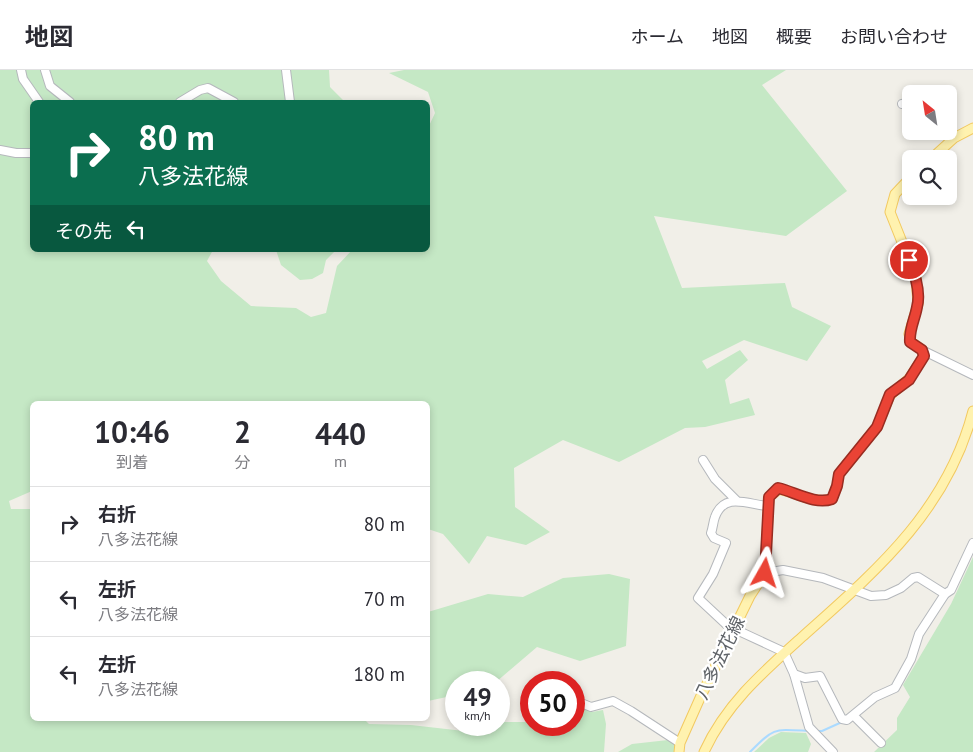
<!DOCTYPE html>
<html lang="ja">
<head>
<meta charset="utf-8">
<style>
	body { margin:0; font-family:"PT Sans","Noto Sans JP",sans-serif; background:#f7f7f7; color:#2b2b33; height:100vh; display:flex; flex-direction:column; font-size:19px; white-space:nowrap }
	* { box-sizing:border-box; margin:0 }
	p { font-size:16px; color:#7c7c81 }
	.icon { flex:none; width:28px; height:28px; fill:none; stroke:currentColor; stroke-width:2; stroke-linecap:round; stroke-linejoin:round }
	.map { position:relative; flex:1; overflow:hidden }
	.details { position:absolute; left:30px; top:331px; width:400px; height:320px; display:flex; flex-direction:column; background:#fff; border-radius:8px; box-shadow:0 2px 8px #0003 }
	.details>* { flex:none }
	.hud { position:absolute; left:30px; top:30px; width:400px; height:152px; border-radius:8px; box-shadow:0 2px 8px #0003; background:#0b6e4f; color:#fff; overflow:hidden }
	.needle { width:32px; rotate:330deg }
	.tools { position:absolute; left:902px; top:15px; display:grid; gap:10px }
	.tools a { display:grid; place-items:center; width:55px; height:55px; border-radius:8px; background:#fff; box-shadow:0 2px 8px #0003; font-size:25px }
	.speed { position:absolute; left:445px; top:601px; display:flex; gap:10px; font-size:25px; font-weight:700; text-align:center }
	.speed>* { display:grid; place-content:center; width:65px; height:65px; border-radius:50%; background:#fff; box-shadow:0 2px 8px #0003; line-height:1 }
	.speed small { font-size:12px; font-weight:400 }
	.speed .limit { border:8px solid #d22; background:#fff; color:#111 }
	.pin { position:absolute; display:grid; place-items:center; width:42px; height:42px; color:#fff; margin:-21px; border:2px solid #fff; border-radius:50%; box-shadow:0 1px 5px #0007 }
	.me { position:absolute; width:55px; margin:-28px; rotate:6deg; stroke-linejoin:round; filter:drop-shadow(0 0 4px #0008) }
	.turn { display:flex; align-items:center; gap:18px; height:105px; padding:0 25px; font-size:22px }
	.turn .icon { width:65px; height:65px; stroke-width:2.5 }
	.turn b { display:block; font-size:35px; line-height:42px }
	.then { display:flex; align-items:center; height:48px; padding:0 25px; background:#0003; gap:10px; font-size:19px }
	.eta { display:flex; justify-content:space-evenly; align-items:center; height:85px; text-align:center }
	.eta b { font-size:30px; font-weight:800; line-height:35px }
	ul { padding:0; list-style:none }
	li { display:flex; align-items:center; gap:15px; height:75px; padding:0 25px; border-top:1px solid #e1e1e2 }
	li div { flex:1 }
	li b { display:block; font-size:19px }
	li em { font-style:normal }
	header { display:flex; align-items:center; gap:30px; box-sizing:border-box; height:70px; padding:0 25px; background:#fff; border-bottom:1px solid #e1e1e2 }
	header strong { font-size:24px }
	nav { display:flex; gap:28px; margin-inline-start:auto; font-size:18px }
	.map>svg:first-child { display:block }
	.green { fill:#c5e8c5 }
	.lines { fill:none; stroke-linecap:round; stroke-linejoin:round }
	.stream { stroke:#aadaff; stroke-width:2 }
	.minor-casing { stroke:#b5b8bc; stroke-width:10 }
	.major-casing { stroke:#f2c960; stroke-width:11 }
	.minor { stroke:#fff; stroke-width:8 }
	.major { stroke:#fff2af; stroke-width:9 }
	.route-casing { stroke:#982c22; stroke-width:12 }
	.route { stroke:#ea4335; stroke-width:9 }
	.labels { text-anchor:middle; stroke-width:4.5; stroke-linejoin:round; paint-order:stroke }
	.street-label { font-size:18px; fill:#5f6368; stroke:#fff }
</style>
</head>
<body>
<header>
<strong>地図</strong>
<nav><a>ホーム</a><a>地図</a><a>概要</a><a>お問い合わせ</a></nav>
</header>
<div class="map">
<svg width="973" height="682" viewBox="0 0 973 682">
	<rect width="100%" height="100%" fill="#f1efe8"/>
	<g class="green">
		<path d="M0 0H329L330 17 345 32H32V180H213L207 191 221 211 251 236 296 238 311 247 326 243 337 196 352 180H428V58L435 43 428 22 389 3 404 0H786L762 15 847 121 786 166 654 146 682 218 785 213 792 237 831 256 807 291 744 270 702 291 707 299 740 280 748 290 725 310 730 334 749 328 755 345 705 357 685 358 619 392 563 370 514 398 515 437 550 462 526 475 487 466 469 494 443 464 428 459V334H32V421L9 431 11 439H32V649H364L369 654 411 655 490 664 504 652H526L531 649V655H574V634L592 642 603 640 606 654 604 682H0Z"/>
		<path d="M276 180H336L326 190 323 203 312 209 300 210 281 195Z"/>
		<path d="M973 487V682H874L897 660V648L910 627 903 615 951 534Z"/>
		<path d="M609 504 630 509 626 576 580 591 537 577 496 612H456V625L428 631V542L488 524 523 527 563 508Z"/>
		<path d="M781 662 806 663 811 674 808 682H754L769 668Z"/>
		<path d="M668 670 676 673 677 682H618L632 674Z"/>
	</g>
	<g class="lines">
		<g class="stream">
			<path d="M943 533 949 525"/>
			<path d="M816 661H822L842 652"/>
			<path d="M750 682C775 657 774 659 809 661"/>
		</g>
		<defs>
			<g id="minor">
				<path d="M21 0 23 9 39 32"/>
				<path d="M45 0 50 16 70 32"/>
				<path d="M286 0 290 32"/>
				<path d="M180 32 200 20 208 18 234 32"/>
				<path d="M902 34 911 32"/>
				<path d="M949 57 954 68"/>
				<path d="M0 80 16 83H32"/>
				<path d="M922 280 973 305"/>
				<path d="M703 390 715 409 736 430"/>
				<path d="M767 436C747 434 724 422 715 447 713 452 713 458 711 463L714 468 726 473 713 504 698 528 728 556 784 582 794 604 805 608 820 606 842 649 847 650 875 627 895 618 911 589 919 564 945 524"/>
				<path d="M765 503 783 500 823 508 871 526 886 525 901 518 913 508 918 507 945 524 951 520 973 473"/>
				<path d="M794 604 809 657 833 682"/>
				<path d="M574 630 591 637 613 631 631 641 680 673"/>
				<path d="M854 646 881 673"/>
			</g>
			<g id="major">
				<path d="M931 89 954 68 973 58"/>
				<path d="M679 682 680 673 700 628 750 526 765 503 769 427 779 419C795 422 815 435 832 429L837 416 839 404 877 357 890 325 909 309 924 286 922 280 911 272 909 264 918 234 916 207 890 142 895 124 911 107"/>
				<path d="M704 682C726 634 763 602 802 567 876 501 947 441 973 341"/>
			</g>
		</defs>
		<use href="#minor" class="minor-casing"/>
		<use href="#major" class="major-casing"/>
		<use href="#minor" class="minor"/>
		<use href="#major" class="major"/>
	</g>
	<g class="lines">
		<defs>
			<path id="route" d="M765 503 769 427 778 418C795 422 815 435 832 429L837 416 839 404 877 357 890 324 909 310 924 286 922 280 910 272C909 259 915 249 917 237 921 222 915 204 909 190"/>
		</defs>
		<use href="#route" class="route-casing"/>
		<use href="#route" class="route"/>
	</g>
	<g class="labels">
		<g class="street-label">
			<text transform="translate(720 588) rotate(-64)" y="6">八多法花線</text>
		</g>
	</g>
</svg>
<div class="tools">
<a><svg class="needle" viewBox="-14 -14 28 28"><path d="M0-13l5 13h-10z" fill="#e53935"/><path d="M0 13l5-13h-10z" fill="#7c7c81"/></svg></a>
<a><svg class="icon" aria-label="search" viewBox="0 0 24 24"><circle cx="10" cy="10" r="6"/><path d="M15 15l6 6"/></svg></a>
</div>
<div class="speed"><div>49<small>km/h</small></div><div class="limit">50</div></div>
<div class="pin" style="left:909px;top:190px;background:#d93025"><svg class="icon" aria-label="arrive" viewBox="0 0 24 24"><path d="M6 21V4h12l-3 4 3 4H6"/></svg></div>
<svg class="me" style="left:765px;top:503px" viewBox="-20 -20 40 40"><path d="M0-17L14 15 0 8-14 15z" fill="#ea4335" stroke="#fff" stroke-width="4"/></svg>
<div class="hud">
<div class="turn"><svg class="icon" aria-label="right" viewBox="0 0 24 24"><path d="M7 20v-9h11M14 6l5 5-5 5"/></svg><div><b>80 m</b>八多法花線</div></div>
<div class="then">その先<svg class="icon" aria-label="left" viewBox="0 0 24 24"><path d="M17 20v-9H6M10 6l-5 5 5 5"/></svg></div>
</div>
<section class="details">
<div class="eta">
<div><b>10:46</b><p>到着</p></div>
<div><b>2</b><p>分</p></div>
<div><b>440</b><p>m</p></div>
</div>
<ul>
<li><svg class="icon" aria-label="right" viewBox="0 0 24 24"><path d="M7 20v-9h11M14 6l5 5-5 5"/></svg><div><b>右折</b><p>八多法花線</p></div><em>80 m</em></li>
<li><svg class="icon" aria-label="left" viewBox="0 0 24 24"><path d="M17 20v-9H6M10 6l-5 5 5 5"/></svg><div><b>左折</b><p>八多法花線</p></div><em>70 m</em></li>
<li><svg class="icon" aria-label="left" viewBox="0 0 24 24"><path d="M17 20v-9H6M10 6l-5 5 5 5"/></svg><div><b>左折</b><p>八多法花線</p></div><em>180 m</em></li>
</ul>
</section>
</div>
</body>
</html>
